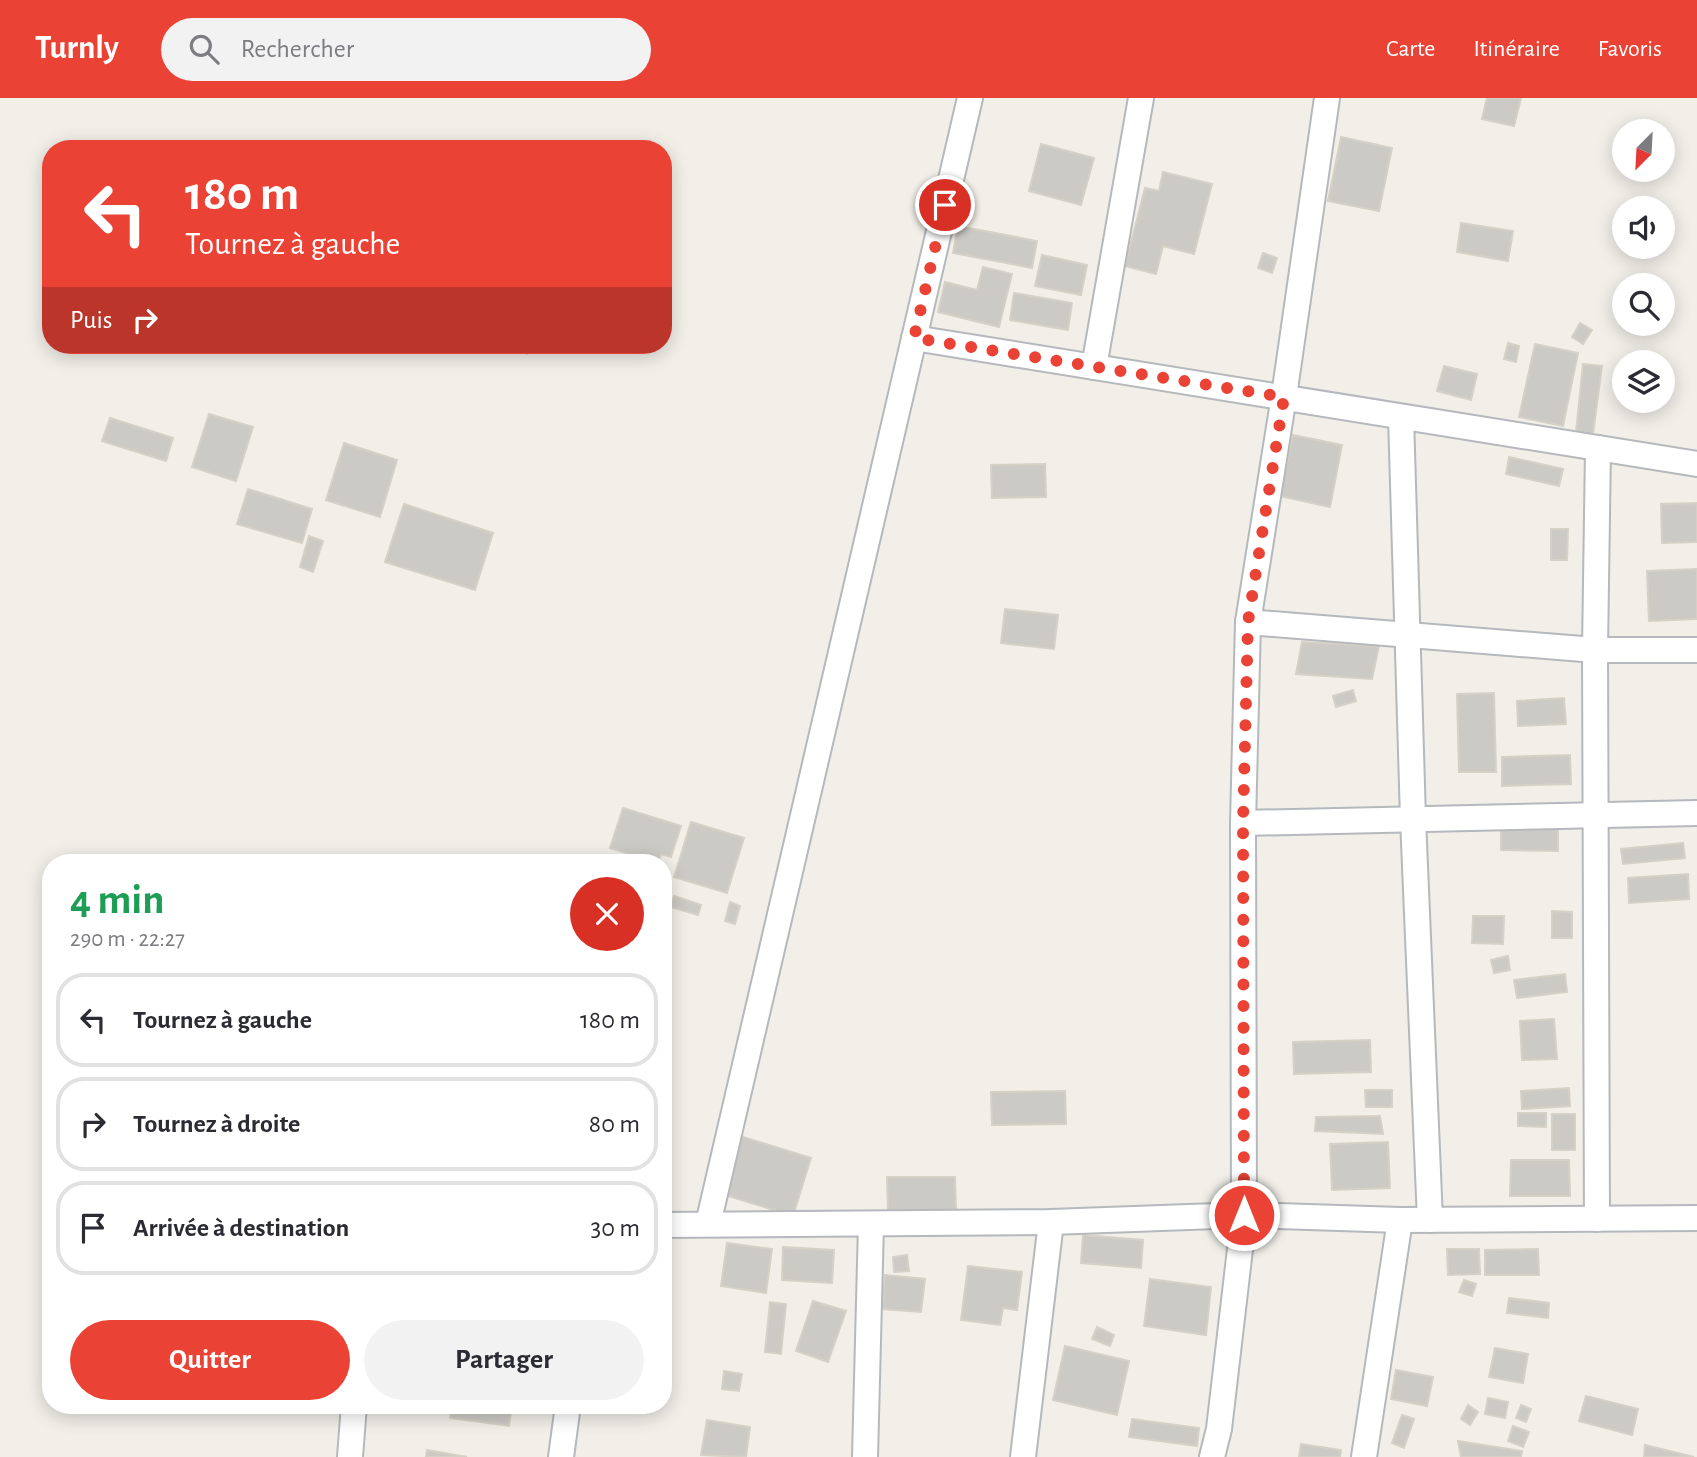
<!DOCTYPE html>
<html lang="fr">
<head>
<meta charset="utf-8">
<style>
	body { margin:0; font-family:"Alegreya Sans",sans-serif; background:#f2f2f3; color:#2b2b33; height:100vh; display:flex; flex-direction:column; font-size:26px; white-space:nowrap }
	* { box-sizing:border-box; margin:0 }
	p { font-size:23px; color:#7c7c81 }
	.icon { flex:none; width:38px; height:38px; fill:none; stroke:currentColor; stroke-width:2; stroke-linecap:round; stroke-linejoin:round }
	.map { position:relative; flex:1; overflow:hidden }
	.drawer { position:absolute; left:42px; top:756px; width:630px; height:560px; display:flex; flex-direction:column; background:#fff; border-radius:28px; box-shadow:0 4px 18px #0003 }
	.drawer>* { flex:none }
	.guide { position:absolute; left:42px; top:42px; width:630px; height:214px; border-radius:28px; box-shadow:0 4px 18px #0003; background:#ea4335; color:#fff; overflow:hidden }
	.needle { width:46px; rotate:204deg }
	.fabs { position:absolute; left:1612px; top:21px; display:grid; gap:14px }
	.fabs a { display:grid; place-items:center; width:63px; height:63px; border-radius:50%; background:#fff; box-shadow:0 4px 18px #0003; font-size:35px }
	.pin { position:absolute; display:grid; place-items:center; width:60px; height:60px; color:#fff; margin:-30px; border:4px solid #fff; border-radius:50%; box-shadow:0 2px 7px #0007 }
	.me { position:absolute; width:77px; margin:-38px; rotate:0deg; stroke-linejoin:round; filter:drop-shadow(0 0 5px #0008) }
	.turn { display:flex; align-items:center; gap:24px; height:147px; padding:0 28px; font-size:32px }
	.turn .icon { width:91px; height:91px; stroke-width:2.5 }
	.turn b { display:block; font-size:49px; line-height:60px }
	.then { display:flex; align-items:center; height:66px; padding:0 28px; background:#0003; gap:14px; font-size:26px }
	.round { display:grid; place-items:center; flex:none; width:74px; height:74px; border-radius:37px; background:#f2f2f3 }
	.overview { display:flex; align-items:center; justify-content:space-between; height:119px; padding:0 28px }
	h1 { font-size:42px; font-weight:700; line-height:52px; color:#1e9e55 }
	.action { display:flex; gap:14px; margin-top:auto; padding:14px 28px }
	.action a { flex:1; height:80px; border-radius:42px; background:#ea4335; color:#fff; font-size:28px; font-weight:700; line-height:80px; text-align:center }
	.action a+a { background:#f2f2f3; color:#2b2b33 }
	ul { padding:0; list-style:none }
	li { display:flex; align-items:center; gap:21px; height:94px; margin:0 14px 10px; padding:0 14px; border:4px solid #e1e1e2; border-radius:28px }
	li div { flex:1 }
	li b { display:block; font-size:26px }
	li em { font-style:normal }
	header { display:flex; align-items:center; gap:42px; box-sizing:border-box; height:98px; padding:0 35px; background:#ea4335; color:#fff }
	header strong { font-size:33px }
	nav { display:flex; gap:38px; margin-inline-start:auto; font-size:24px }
	.search { width:490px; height:63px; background:#f2f2f3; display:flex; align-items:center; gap:18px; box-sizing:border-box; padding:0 24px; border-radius:38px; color:#7c7c81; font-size:26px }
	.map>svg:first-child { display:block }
	.building { fill:#cccac5; stroke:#d6d1c6; stroke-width:2 }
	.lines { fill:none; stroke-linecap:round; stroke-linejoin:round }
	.street-casing { stroke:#b5b8bc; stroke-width:28 }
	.street { stroke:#fff; stroke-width:24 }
	.route { stroke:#ea4335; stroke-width:12; stroke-dasharray:0 21.6 }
</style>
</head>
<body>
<header>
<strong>Turnly</strong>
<div class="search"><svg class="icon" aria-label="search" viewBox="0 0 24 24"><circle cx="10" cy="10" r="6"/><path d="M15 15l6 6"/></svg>Rechercher</div>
<nav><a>Carte</a><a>Itinéraire</a><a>Favoris</a></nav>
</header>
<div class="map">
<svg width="1697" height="1359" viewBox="0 0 1697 1359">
	<rect width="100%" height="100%" fill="#f1efe8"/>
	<g class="building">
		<path d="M1487 0H1521L1514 28 1482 21Z"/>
		<path d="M1341 39 1392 50 1379 113 1328 103Z"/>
		<path d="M1041 46 1094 60 1081 107 1029 93Z"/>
		<path d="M1163 74 1212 86 1194 156 1163 148 1156 176 1125 168 1145 90 1159 93Z"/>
		<path d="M1461 125 1513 133 1508 163 1457 154Z"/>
		<path d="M958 128 1037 143 1032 170 953 155Z"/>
		<path d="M1263 155 1277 160 1272 175 1258 170Z"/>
		<path d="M1042 157 1087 167 1081 197 1035 188Z"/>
		<path d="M983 169 1012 176 999 229 938 214 945 184 977 192Z"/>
		<path d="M1014 195 1072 205 1068 232 1010 222Z"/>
		<path d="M1580 225 1592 232 1583 246 1572 239Z"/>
		<path d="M1508 245 1519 248 1516 264 1504 261Z"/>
		<path d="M1535 246 1578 255 1563 328 1519 319Z"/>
		<path d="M506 247H532L527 256Z"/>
		<path d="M1583 266 1602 268 1593 336 1576 334Z"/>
		<path d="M1444 268 1477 276 1471 302 1437 293Z"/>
		<path d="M209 316 253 329 236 383 192 369Z"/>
		<path d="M110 320 173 340 166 363 102 343Z"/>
		<path d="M1293 337 1342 347 1330 409 1280 398Z"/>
		<path d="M344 345 397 362 380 419 326 402Z"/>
		<path d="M1509 359 1563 371 1559 388 1506 376Z"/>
		<path d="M1045 366 1046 399 992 400 991 367Z"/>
		<path d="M248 391 312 411 302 445 237 426Z"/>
		<path d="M1697 405V444L1662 445 1661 406Z"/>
		<path d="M404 406 493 435 475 492 385 464Z"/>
		<path d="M1551 431H1568L1567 462H1551Z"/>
		<path d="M309 438 323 443 313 474 300 469Z"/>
		<path d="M1697 471V521L1649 523 1647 473Z"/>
		<path d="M1005 511 1058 517 1054 551 1001 545Z"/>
		<path d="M1302 544 1379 548 1372 581 1296 576Z"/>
		<path d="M1353 592 1356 603 1336 609 1333 598Z"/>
		<path d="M1494 595 1496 674H1459L1457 596Z"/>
		<path d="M1564 600 1566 626 1518 628 1517 603Z"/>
		<path d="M1570 657 1571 686 1502 688V659Z"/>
		<path d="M623 710 681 728 671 759 661 756 658 765H627L630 756 610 750Z"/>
		<path d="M691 724 744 740 727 795 674 779Z"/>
		<path d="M1501 730H1558V753L1501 752Z"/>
		<path d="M1683 745 1685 760 1623 766 1621 751Z"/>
		<path d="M1688 776 1689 801 1629 805 1628 780Z"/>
		<path d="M674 798 701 807 698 817 671 809Z"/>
		<path d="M730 804 740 808 735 826 725 823Z"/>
		<path d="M1552 813 1572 814V840H1552Z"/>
		<path d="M1473 818H1504L1503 846 1472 845Z"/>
		<path d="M1508 858 1510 872 1494 875 1491 862Z"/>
		<path d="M1565 876 1567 894 1517 900 1514 882Z"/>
		<path d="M1554 921 1557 961 1522 962 1520 923Z"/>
		<path d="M1370 942 1371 974 1294 976 1293 944Z"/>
		<path d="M1569 990 1570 1008 1522 1011 1521 993Z"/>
		<path d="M1365 992H1392V1009H1366Z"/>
		<path d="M1065 993 1066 1026 992 1027 991 994Z"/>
		<path d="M1518 1015H1546V1029L1518 1028Z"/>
		<rect x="1552" y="1016" width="23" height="36"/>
		<path d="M1380 1018 1383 1036 1315 1033 1316 1019Z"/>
		<path d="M740 1038 811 1060 793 1118 722 1096Z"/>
		<path d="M1388 1044 1390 1090 1332 1092 1330 1046Z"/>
		<path d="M1511 1062H1569L1570 1098H1510Z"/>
		<path d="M887 1079H955L956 1112H888Z"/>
		<path d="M1083 1137 1143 1142 1141 1170 1081 1165Z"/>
		<path d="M727 1145 772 1151 766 1195 721 1188Z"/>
		<path d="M783 1149 834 1152 832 1185 782 1182Z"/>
		<path d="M1447 1151H1479L1480 1176 1448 1177Z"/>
		<path d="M1538 1151 1539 1177H1485V1152Z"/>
		<path d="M907 1157 909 1173 894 1174 893 1159Z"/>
		<path d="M968 1168 1022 1174 1017 1212 1003 1210 1000 1227 961 1222Z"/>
		<path d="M885 1177 925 1181 921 1214 882 1211Z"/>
		<path d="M1150 1181 1211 1189 1206 1237 1144 1228Z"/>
		<path d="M1464 1182 1476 1186 1472 1198 1459 1194Z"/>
		<path d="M1509 1200 1549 1205 1548 1220 1507 1215Z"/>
		<path d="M813 1203 846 1213 828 1264 796 1253Z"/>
		<path d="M770 1204 786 1206 781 1256 765 1254Z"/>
		<path d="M1097 1229 1114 1237 1110 1248 1092 1241Z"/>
		<path d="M1065 1248 1129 1263 1117 1317 1053 1302Z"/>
		<path d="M1495 1250 1528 1256 1523 1285 1489 1279Z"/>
		<path d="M1396 1272 1433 1279 1427 1308 1391 1301Z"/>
		<path d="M724 1273 742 1276 739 1293 722 1291Z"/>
		<path d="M1586 1298 1638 1311 1632 1337 1579 1323Z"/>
		<path d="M1488 1300 1508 1304 1505 1320 1485 1316Z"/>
		<path d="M452 1307H512L509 1328 450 1320Z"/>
		<path d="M1468 1307 1478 1314 1470 1327 1461 1321Z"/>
		<path d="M1521 1307 1531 1311 1526 1324 1516 1320Z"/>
		<path d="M1402 1317 1414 1321 1404 1350 1392 1345Z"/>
		<path d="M1132 1321 1199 1330 1197 1348 1129 1339Z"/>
		<path d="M707 1322 750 1329 746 1359 701 1357Z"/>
		<path d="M1513 1328 1529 1334 1523 1349 1508 1343Z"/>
		<path d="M1458 1343 1522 1353 1521 1359H1461Z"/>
		<path d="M1301 1346 1341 1352 1340 1359H1299Z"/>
		<path d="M1645 1347 1694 1359H1644Z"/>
		<path d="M427 1352 467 1359H426Z"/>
	</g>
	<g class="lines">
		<defs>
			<g id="street">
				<path d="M914 240 1697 366"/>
				<path d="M1094 269 1141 0"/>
				<path d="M1401 319 1413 721 1430 1122"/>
				<path d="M1248 524 1595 552H1697"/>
				<path d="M1243 725 1697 715"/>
				<path d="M1597 1121 1595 552 1598 350"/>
				<path d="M708 1126 970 0"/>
				<path d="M663 1127 1051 1124 1244 1117 1400 1122 1697 1120"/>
				<path d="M350 1359 354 1307"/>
				<path d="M561 1359 568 1307"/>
				<path d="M865 1359 871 1126"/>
				<path d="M1023 1359 1051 1124"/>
				<path d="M1212 1359 1219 1331 1244 1117 1243 725 1248 524 1284 298 1327 0"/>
				<path d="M1364 1359 1400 1122"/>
			</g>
		</defs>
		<use href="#street" class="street-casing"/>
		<use href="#street" class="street"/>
	</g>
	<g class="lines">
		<path class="route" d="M945 107 914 240 1284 299 1248 524 1243 725 1244 1117"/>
	</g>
</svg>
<div class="fabs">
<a><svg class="needle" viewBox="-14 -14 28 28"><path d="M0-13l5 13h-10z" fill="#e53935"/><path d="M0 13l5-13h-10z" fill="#7c7c81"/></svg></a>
<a><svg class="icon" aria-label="sound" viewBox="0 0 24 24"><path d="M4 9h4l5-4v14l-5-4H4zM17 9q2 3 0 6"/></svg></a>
<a><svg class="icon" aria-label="search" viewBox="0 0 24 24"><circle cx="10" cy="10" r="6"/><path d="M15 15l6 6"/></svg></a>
<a><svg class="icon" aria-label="layers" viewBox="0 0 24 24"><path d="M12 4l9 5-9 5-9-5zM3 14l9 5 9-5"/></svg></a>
</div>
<div class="pin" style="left:945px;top:107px;background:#d93025"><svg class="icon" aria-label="arrive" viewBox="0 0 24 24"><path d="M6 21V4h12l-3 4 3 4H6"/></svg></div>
<svg class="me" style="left:1244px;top:1117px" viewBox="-20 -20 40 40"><circle r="17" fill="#ea4335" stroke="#fff" stroke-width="3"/><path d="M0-11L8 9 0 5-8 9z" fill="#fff"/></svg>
<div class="guide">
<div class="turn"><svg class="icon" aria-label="left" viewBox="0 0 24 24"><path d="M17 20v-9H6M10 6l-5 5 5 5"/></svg><div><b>180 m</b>Tournez à gauche</div></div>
<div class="then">Puis<svg class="icon" aria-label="right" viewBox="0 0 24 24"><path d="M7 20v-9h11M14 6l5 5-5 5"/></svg></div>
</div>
<section class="drawer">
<div class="overview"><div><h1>4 min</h1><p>290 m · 22:27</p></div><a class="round" style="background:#d93025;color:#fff"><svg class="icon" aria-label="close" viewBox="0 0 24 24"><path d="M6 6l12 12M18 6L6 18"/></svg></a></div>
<ul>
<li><svg class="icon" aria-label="left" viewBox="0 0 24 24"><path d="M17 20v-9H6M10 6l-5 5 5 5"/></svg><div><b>Tournez à gauche</b></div><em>180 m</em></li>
<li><svg class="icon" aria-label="right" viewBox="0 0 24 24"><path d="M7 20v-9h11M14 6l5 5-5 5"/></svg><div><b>Tournez à droite</b></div><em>80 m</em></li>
<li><svg class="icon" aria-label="arrive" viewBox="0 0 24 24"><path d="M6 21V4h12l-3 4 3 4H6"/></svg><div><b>Arrivée à destination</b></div><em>30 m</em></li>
</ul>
<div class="action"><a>Quitter</a><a>Partager</a></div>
</section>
</div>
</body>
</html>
